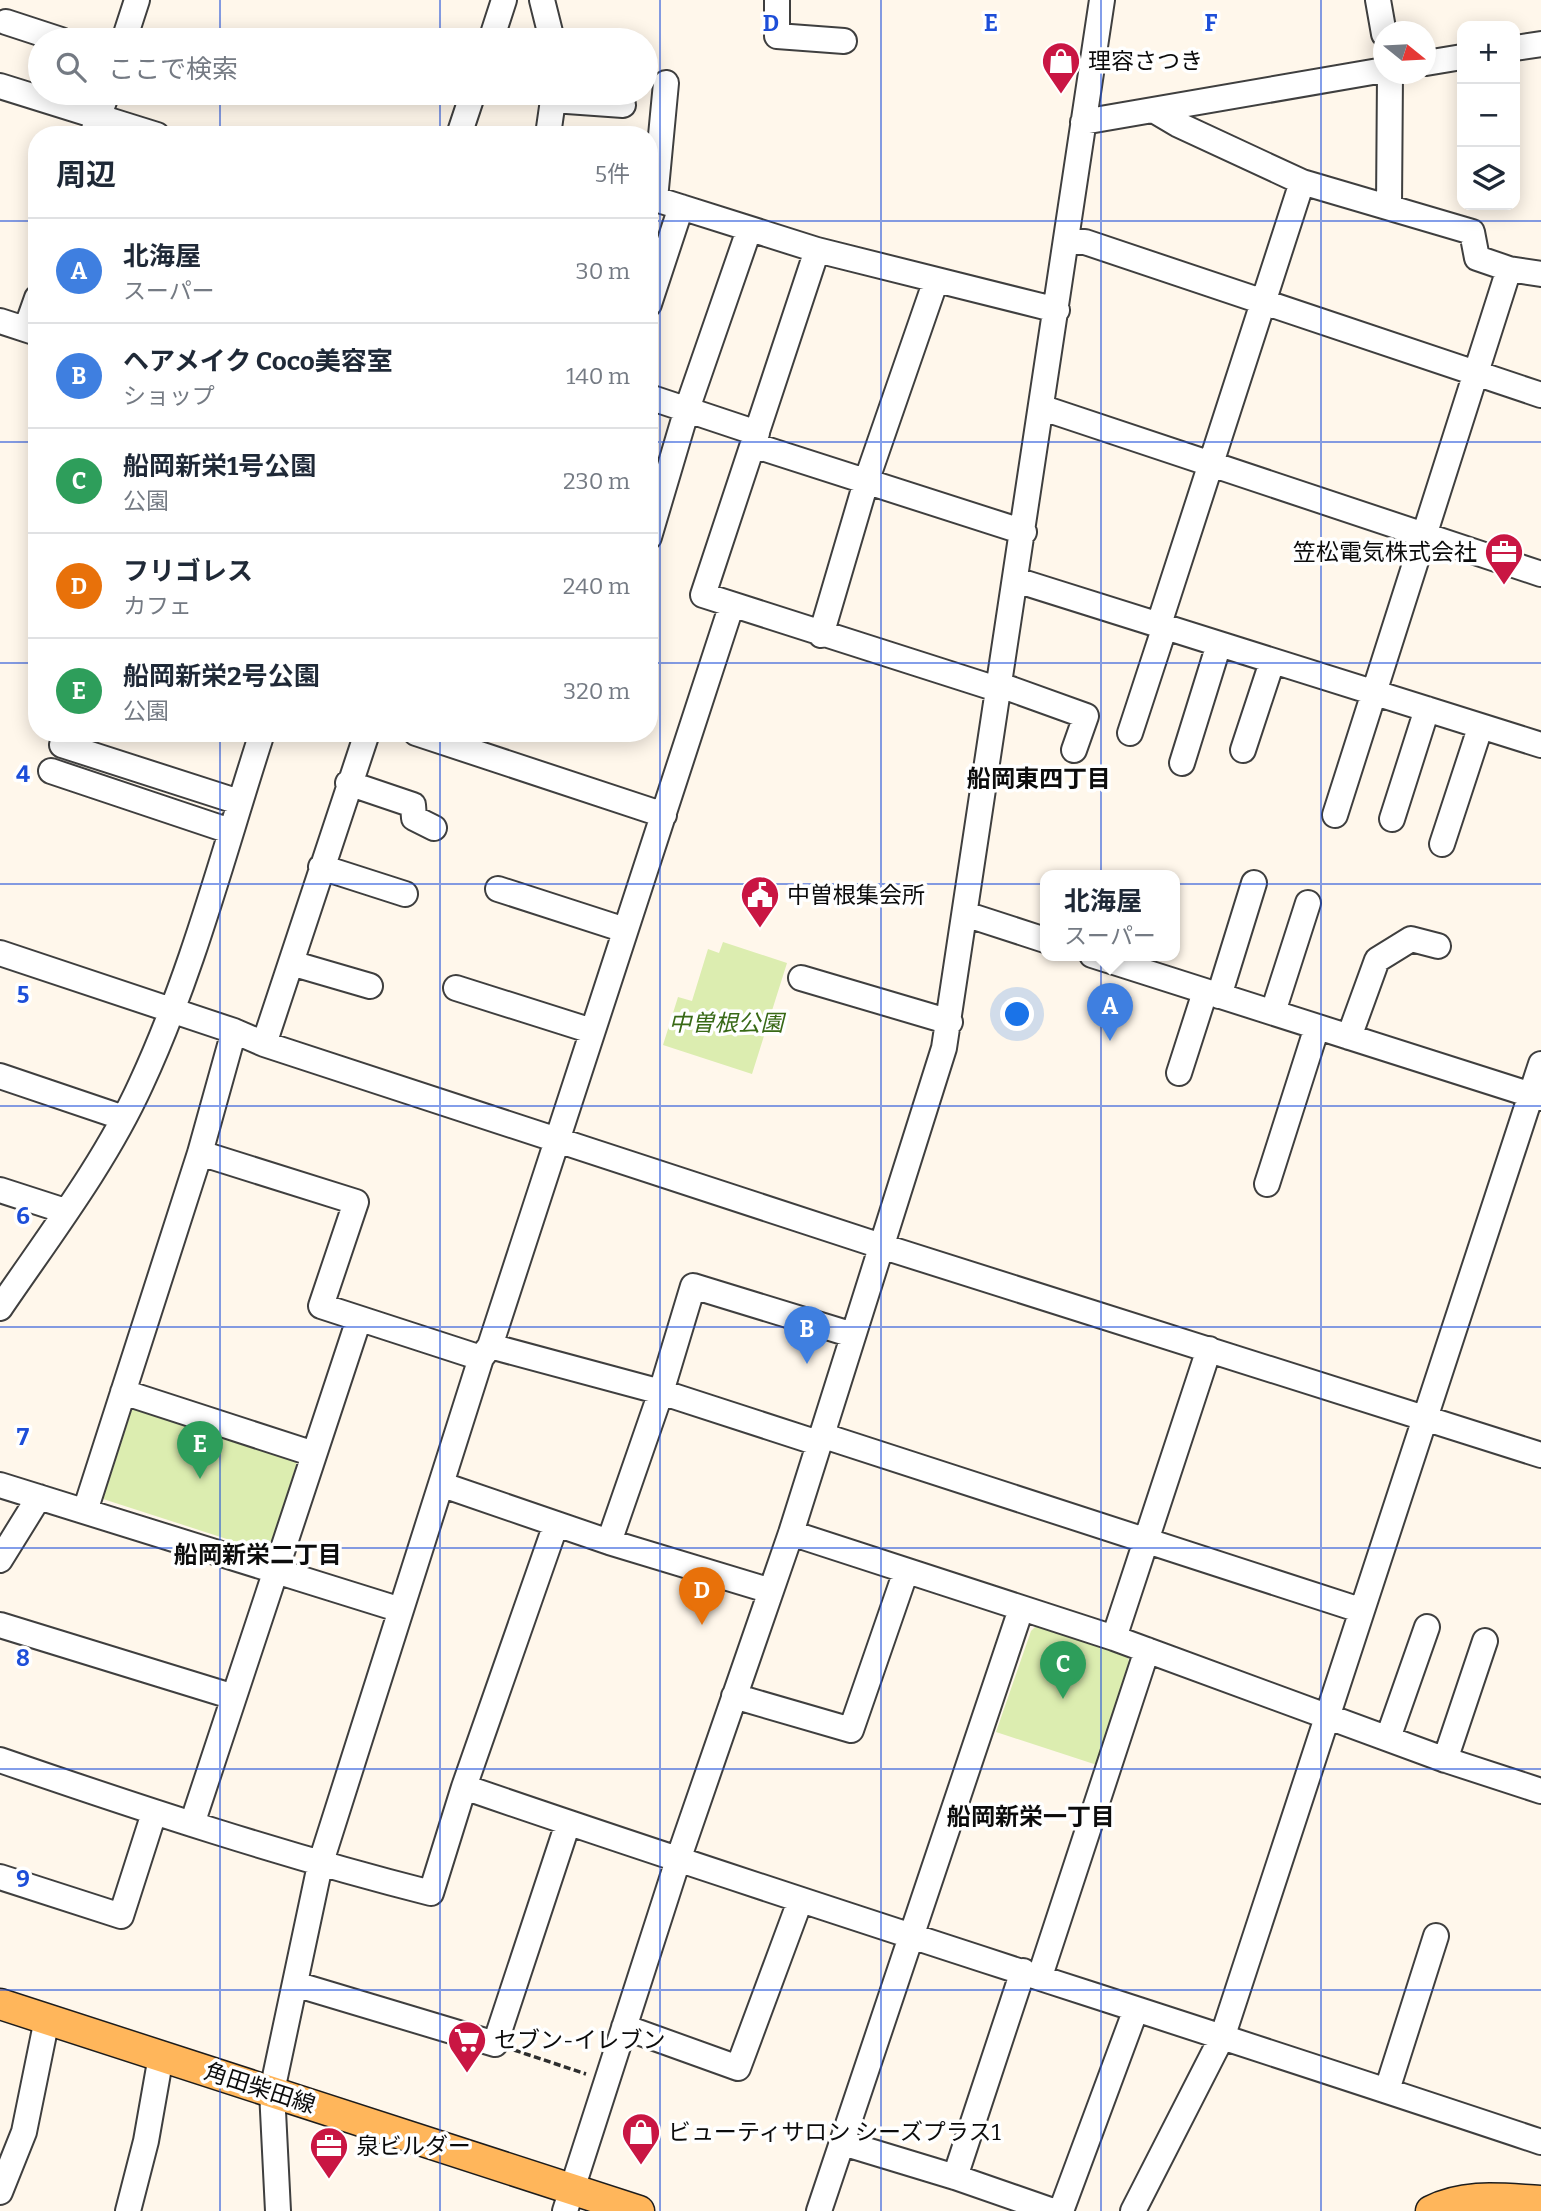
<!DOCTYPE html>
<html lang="ja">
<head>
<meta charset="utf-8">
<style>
	body { margin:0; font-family:Bitter,"Noto Sans JP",serif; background:#f6f6f7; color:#1f2937 }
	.controls { position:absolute; right:21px; top:21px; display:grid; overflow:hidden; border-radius:14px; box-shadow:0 4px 18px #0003 }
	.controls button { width:63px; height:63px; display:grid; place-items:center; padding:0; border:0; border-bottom:2px solid #e0e1e3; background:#fff; color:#1f2937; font:35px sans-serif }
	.compass { position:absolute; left:1373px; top:21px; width:63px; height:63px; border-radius:50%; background:#fff; box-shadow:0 4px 18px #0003; rotate:108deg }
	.you { position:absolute; left:1018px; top:1015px; width:24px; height:24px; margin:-18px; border:5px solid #fff; border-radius:50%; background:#1a73e8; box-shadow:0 0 0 10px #1a73e833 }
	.badge { display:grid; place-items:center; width:46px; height:46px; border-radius:50%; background:#b45309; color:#fff; font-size:23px; font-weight:700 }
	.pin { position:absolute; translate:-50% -58px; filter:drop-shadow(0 2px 4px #0008) }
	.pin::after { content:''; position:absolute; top:37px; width:24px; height:21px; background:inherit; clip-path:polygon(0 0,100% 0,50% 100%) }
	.popup { position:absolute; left:1040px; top:870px; width:140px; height:91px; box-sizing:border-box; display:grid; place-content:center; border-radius:14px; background:#fff; filter:drop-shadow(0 2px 5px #0005); font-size:23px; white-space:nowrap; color:#747a83 }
	.popup b { font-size:26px; color:#1f2937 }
	.popup::after { content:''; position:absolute; left:50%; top:100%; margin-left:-14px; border:14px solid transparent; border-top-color:#fff }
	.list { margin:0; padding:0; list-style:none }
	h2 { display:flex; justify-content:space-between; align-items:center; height:91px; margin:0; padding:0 28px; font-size:30px }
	h2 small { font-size:23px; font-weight:400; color:#747a83 }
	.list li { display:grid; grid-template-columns:46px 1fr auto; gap:21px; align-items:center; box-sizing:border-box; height:105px; padding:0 28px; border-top:2px solid #e0e1e3 }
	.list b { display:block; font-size:26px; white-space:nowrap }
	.list p { margin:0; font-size:23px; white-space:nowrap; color:#747a83 }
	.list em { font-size:23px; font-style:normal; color:#747a83 }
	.icon { flex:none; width:38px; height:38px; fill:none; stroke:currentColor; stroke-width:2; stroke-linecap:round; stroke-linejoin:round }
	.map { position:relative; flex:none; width:1541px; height:2211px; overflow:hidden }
	.search { position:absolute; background:#fff; box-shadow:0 4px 18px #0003; left:28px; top:28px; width:630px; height:77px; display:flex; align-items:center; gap:18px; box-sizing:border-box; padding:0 24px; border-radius:38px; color:#747a83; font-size:26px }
	.panel { position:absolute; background:#fff; box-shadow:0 4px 18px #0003; left:28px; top:126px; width:630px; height:616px; border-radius:28px }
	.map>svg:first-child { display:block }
</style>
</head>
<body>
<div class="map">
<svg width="1541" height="2211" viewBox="0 0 1541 2211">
	<rect width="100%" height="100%" fill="#fff7eb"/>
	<path fill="#dcedb0" d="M723 942 787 963 752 1074 663 1045 678 997 692 1001 708 949 719 953Z
		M134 1403 298 1459 271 1545 261 1550 103 1499Z
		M1039 1623 1127 1653 1130 1667 1097 1765 996 1732 1031 1631Z"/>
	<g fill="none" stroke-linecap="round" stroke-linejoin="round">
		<g stroke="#3f3f3f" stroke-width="28">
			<path id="minor" d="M542 0 552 40
				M777 0V36L844 41
				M1378 0 1384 34
				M6 22 61 40
				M124 40 137 0
				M491 40 504 0
				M1515 48 1541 44
				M1426 63 1462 57
				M0 86 157 135
				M553 100 623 105
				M1155 111 1177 124 1302 182 1472 232 1477 258 1509 269 1541 274
				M1083 122 1384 70
				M92 135 107 93
				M459 135 473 93
				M548 135 554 93
				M649 197 817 250 1057 310
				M655 199 666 83
				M1389 206 1390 74
				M1067 242H1085L1541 395
				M817 250 703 595 1000 690
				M649 304 681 207
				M0 321 37 333
				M26 329 37 298
				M649 397 757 433
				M1043 408 1541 574
				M753 445 1024 532
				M649 537 687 409 749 230
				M1016 580 1541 745
				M1159 624 1302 182
				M821 635 866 482 936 280
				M1000 685 1086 716 1074 750
				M66 733 62 745 239 802
				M416 733 664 815
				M1130 733 1165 626
				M1243 750 1272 662
				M1182 763 1219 644
				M51 771 230 831
				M348 783 413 805 414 818 434 828
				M1335 815 1509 269
				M1392 819 1427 709
				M1442 844 1480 728
				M321 867 405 894
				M498 889 625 930
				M965 914 1045 940
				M0 953 234 1031 264 1044 881 1246 1541 1455
				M1092 955 1541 1098
				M291 963 370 986
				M801 978 950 1022
				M456 988 592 1031
				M1219 996 1254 883
				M1273 1012 1308 903
				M1349 1037 1377 960 1411 939 1438 946
				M264 1044 367 733
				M1179 1073 1205 992
				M0 1076 124 1118
				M200 1153 356 1202 321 1306 481 1358
				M1267 1184 1317 1027
				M0 1190 65 1211
				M0 1308C49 1236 105 1163 141 1084 193 972 224 850 262 733
				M490 1346 661 1392 818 1443
				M123 1392 314 1454
				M821 1435 1360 1610
				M0 1485 401 1610
				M443 1485 609 1542 771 1591
				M85 1511 200 1153 234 1031
				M791 1533 1114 1638 1443 1759 1541 1791
				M609 1542 661 1392 693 1286 853 1335
				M0 1560 39 1497
				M0 1625 234 1697
				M1114 1638 1209 1349
				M734 1696 851 1730 906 1571
				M1388 1738 1427 1627
				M0 1760C142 1809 285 1856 431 1893L464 1787 556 1524
				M1445 1760 1485 1641
				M464 1787C821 1910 1183 2022 1541 2142
				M192 1824 359 1319
				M0 1877 121 1916 154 1813
				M1040 1976 1147 1650
				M295 1984 495 2044 568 1823
				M624 2027 738 2068 800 1901
				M1387 2090 1436 1936
				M843 2143 955 2177 1053 2211
				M955 2177 1023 1971
				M0 2192 24 2132 47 2019
				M128 2211 146 2141 161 2056
				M278 2211 272 2091 320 1865 481 1358 490 1346 731 607
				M565 2211 679 1857 791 1533 944 1048 1102 0
				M819 2211 1021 1609
				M1061 2211 1136 2009
				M1133 2211 1223 2035 1541 1064"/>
		</g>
		<g stroke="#1d1d1d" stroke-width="33">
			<path id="major" d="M0 2004 639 2211
				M1431 2211C1466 2193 1503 2199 1541 2201"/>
		</g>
		<path stroke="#2e2e2e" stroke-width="3.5" stroke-dasharray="7 3.5" stroke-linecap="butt" d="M514 2050 586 2074"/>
		<use href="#minor" stroke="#fff" stroke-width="24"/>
		<use href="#major" stroke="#ffb65b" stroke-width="30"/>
	</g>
	<path fill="none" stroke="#1d4ed8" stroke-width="2" stroke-opacity="0.55" d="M220 0V40M440 0V40M660 0V2211M881 0V2211M1101 0V2211M1321 0V2211M220 93V135M440 93V135M0 221H37M649 221H1541M0 442H37M649 442H1541M0 663H37M649 663H1541M220 733V2211M440 733V2211M0 884H1541M0 1106H1541M0 1327H1541M0 1548H1541M0 1769H1541M0 1990H1541"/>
	<defs>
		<g id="shop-pin" transform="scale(2.0125)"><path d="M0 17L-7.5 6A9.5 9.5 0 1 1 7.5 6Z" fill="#c91643" stroke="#fff"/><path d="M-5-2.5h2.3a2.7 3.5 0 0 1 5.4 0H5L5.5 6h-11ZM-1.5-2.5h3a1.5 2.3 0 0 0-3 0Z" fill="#fff"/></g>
		<g id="office-pin" transform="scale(2.0125)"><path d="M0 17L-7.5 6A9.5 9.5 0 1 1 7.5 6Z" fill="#c91643" stroke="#fff"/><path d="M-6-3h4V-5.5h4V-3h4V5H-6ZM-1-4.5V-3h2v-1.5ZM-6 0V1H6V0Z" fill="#fff"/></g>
		<g id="civic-pin" transform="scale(2.0125)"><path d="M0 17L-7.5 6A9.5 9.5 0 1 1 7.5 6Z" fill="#c91643" stroke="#fff"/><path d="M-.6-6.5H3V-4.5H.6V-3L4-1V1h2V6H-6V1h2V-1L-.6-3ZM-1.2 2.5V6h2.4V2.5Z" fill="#fff"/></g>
		<g id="supermarket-pin" transform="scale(2.0125)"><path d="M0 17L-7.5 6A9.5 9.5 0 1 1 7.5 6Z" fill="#c91643" stroke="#fff"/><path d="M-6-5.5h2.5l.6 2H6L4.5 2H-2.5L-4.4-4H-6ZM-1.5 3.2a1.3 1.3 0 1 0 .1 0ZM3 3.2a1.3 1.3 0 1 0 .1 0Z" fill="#fff"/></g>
	</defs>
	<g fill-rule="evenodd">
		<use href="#shop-pin" x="1061" y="61"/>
		<use href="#office-pin" x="1504" y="552"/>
		<use href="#civic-pin" x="760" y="895"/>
		<use href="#supermarket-pin" x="467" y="2040"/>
		<use href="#shop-pin" x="641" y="2132"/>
		<use href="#office-pin" x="329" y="2146"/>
	</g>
	<g text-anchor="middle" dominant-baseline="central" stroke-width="7" stroke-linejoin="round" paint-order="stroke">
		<g font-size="23" fill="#0c0c0c" stroke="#fff" text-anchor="start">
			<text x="1088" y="61">理容さつき</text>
			<text x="1477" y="552" text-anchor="end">笠松電気株式会社</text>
			<text x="787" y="895">中曽根集会所</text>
			<text x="494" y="2040">セブン-イレブン</text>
			<text x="668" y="2132">ビューティサロン シーズプラス1</text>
			<text x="356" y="2146">泉ビルダー</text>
		</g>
		<g font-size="23" font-style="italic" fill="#386916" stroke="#fff">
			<text x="726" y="1023">中曽根公園</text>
		</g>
		<g font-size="23" fill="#0c0c0c" stroke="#fff">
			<text transform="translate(260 2088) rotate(18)">角田柴田線</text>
		</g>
		<g font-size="24" font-weight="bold" fill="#0c0c0c" stroke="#fff">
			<text x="1039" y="779">船岡東四丁目</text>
			<text x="258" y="1555">船岡新栄二丁目</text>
			<text x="1031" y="1817">船岡新栄一丁目</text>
		</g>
	</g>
	<g font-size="23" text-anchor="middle" font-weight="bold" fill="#1d4ed8" stroke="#fff" stroke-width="7" stroke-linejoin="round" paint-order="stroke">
		<text x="771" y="31">D</text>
		<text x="991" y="31">E</text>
		<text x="1211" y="31">F</text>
		<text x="23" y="782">4</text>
		<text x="23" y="1003">5</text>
		<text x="23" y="1224">6</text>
		<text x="23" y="1445">7</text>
		<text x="23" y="1666">8</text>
		<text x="23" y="1887">9</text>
	</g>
</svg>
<div class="controls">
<button>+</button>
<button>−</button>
<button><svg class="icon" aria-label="layers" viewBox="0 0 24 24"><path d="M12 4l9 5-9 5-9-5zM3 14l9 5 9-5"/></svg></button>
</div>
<svg class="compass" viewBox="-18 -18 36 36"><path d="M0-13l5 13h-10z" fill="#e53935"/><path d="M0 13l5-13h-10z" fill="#747a83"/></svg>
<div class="you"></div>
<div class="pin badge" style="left:1110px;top:1041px;background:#3f7fe0">A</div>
<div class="popup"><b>北海屋</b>スーパー</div>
<div class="pin badge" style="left:807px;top:1364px;background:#3f7fe0">B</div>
<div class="pin badge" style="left:1063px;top:1699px;background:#2e9e5b">C</div>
<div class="pin badge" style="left:702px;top:1625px;background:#e8710a">D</div>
<div class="pin badge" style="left:200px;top:1479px;background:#2e9e5b">E</div>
<div class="search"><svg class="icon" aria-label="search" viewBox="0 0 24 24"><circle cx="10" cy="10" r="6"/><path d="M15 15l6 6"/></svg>ここで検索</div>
<section class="panel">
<h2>周辺<small>5件</small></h2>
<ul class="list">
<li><span class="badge" style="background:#3f7fe0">A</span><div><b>北海屋</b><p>スーパー</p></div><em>30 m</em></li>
<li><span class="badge" style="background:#3f7fe0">B</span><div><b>ヘアメイク Coco美容室</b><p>ショップ</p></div><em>140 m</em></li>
<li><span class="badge" style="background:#2e9e5b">C</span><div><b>船岡新栄1号公園</b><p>公園</p></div><em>230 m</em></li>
<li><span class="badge" style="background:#e8710a">D</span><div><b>フリゴレス</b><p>カフェ</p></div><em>240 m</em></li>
<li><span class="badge" style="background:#2e9e5b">E</span><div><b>船岡新栄2号公園</b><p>公園</p></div><em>320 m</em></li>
</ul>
</section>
</div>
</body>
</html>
